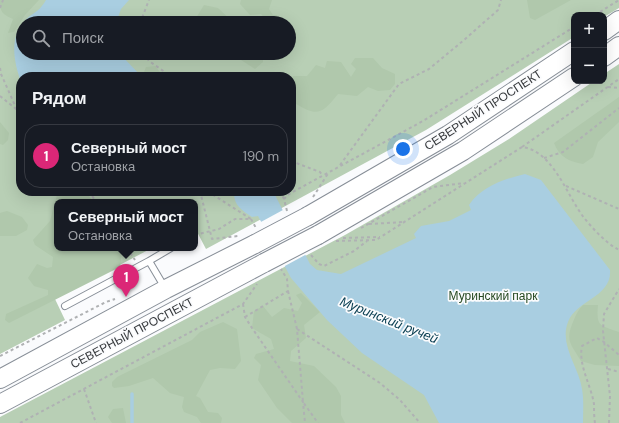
<!DOCTYPE html>
<html lang="ru">
<head>
<meta charset="utf-8">
<style>
	body { margin:0; font-family:"DM Sans",sans-serif; background:#20242c; color:#f1f3f6 }
	.controls { position:absolute; right:12px; top:12px; display:grid; overflow:hidden; border-radius:8px; box-shadow:0 4px 16px #0002 }
	.controls button { width:36px; height:36px; display:grid; place-items:center; padding:0; border:0; border-bottom:1px solid #363941; background:#171b24; color:#f1f3f6; font:20px sans-serif }
	.you { position:absolute; left:403px; top:149px; width:14px; height:14px; margin:-10px; border:3px solid #fff; border-radius:50%; background:#1a73e8; box-shadow:0 0 0 6px #1a73e833 }
	.badge { display:grid; place-items:center; width:26px; height:26px; border-radius:50%; background:#db2777; color:#fff; font-size:13px; font-weight:700 }
	.pin { position:absolute; translate:-50% -33px; filter:drop-shadow(0 1px 2px #0008) }
	.pin::after { content:''; position:absolute; top:21px; width:14px; height:12px; background:inherit; clip-path:polygon(0 0,100% 0,50% 100%) }
	.popup { position:absolute; left:54px; top:199px; width:144px; height:52px; box-sizing:border-box; display:grid; place-content:center; border-radius:8px; background:#171b24; filter:drop-shadow(0 1px 3px #0005); font-size:13px; white-space:nowrap; color:#9ea1a6 }
	.popup b { font-size:15px; color:#f1f3f6 }
	.popup::after { content:''; position:absolute; left:50%; top:100%; margin-left:-8px; border:8px solid transparent; border-top-color:#171b24 }
	.list { margin:0; padding:0; list-style:none }
	h2 { display:flex; justify-content:space-between; align-items:center; height:52px; margin:0; padding:0 16px; font-size:17px }
	h2 small { font-size:13px; font-weight:400; color:#9ea1a6 }
	.list li { display:grid; grid-template-columns:26px 1fr auto; gap:12px; align-items:center; box-sizing:border-box; height:64px; margin:0 8px 8px; padding:0 8px; border:1px solid #363941; border-radius:16px }
	.list b { display:block; font-size:15px; white-space:nowrap }
	.list p { margin:0; font-size:13px; white-space:nowrap; color:#9ea1a6 }
	.list em { font-size:13px; font-style:normal; color:#9ea1a6 }
	.icon { flex:none; width:22px; height:22px; fill:none; stroke:currentColor; stroke-width:2; stroke-linecap:round; stroke-linejoin:round }
	.map { position:relative; flex:none; width:619px; height:423px; overflow:hidden }
	.search { position:absolute; background:#171b24; box-shadow:0 4px 16px #0002; left:16px; top:16px; width:280px; height:44px; display:flex; align-items:center; gap:10px; box-sizing:border-box; padding:0 14px; border-radius:22px; color:#9ea1a6; font-size:15px }
	.panel { position:absolute; background:#171b24; box-shadow:0 4px 16px #0002; left:16px; top:72px; width:280px; height:124px; border-radius:16px }
	.map>svg:first-child { display:block }
</style>
</head>
<body>
<div class="map">
<svg width="619" height="423" viewBox="0 0 619 423">
	<rect width="100%" height="100%" fill="#fafbfd"/>
	<path fill="#b8cfb5" fill-rule="evenodd" d="M0 0H619V8L604 17V15H574V37L426 130 206 249 195 228V202H57V248H152L55 299 65 320 0 354ZM23 23H289V53H23ZM21 77H291V191H21Z
		M619 64V423H0V417L345 235 450 175 509 139 594 81H604V74Z"/>
	<path fill="#b0c8ac" d="M0 0H39L25 15 14 32 8 33 13 19C2 14 0 12 0 0Z
		M241 0H272L269 9 273 15H277L278 22 269 23 261 14 250 15 240 4Z
		M527 0H571L535 20 530 18Z
		M204 5 218 8 234 23H193Z
		M221 53H263V62L255 69 241 60Z
		M355 58H373L382 68 395 74V84L390 90 378 91 368 87 357 96 338 94C320 117 316 116 291 101V81L293 76H307L316 65 325 68 327 61 341 62 351 77 356 69 351 64Z
		M155 66 160 72 154 77H147L144 72 146 67Z
		M619 97V122L598 142 593 157 583 164C570 162 559 157 554 143Z
		M0 122 9 133 8 140 3 145 0 144Z
		M58 191H86L93 202H57V248H120L122 251 120 267 9 323 5 320 6 314 48 295V290L34 286 28 278 37 264 47 268 52 267 53 257 35 245 33 240 50 221Z
		M7 211 22 217 28 225 27 230 16 236H0V213Z
		M301 293 320 312 304 325 306 338 291 351 290 361 314 366 336 387 341 396V415L345 423H292L277 408 258 380 261 365 254 358 256 354 274 349 271 339 252 328 254 311 263 306 272 317 284 308 298 311 302 303 296 295Z
		M583 305H598C596 327 600 325 619 332V366L595 365 581 361C571 344 565 341 573 322 576 315 578 310 583 305Z
		M223 322 237 329 241 361 235 369 220 368 210 370 196 396 200 398 208 412 218 413 222 418 221 423H201L197 417 184 412 182 407 184 397 170 393 153 378 129 386 114 388 112 386V382L117 377 192 340 200 332Z
		M123 408 126 423H112L108 417 113 409Z"/>
	<path fill="#a9cee1" d="M46 0H129L121 9 116 23H23V53H119L142 77H21V82C14 62 9 39 24 22 32 12 38 14 46 0Z
		M525 174 541 180 610 270C612 297 576 300 568 322 559 345 579 367 582 389 584 400 583 412 583 423H439L424 395 362 353 327 320 291 278 258 216 252 217C242 210 234 206 234 193L233 191H273L310 264 317 270 341 274 416 238 414 234 421 226 449 221 471 210 469 205C482 186 504 179 525 174Z"/>
	<path fill="#fafbfd" d="M283 210 307 254 283 267 259 223Z"/>
	<g fill="none" stroke-linecap="round" stroke-linejoin="round">
		<path stroke="#a9cee1" stroke-width="3.5" d="M132 394V423"/>
		<g stroke="#878e97" stroke-width="8">
			<path id="lane" d="M149 261 171 248
				M65 306 149 261 165 288"/>
		</g>
		<g stroke="#878e97" stroke-width="20">
			<path id="secondary" d="M604 31 619 20
				M604 57 619 46
				M308 216 448 135 574 51
				M318 235 463 151 574 77
				M0 379 166 289 255 244
				M0 404 264 263"/>
		</g>
		<path stroke="#afb1b3" stroke-width="2" stroke-dasharray="3 3" stroke-linecap="butt" d="M0 8 3 0
			M595 15 619 0
			M140 23 149 0
			M144 53 149 61 172 77
			M0 68 1 74 17 110
			M608 87 619 88
			M0 96 21 113
			M522 147 619 79
			M544 158 563 152 619 108
			M291 161 320 172 322 175
			M340 165 399 84 429 69 464 40 498 10 501 0
			M566 186 619 209
			M89 191 96 202
			M200 191 212 239 238 236
			M280 191 284 199
			M313 197 329 172
			M287 211 284 199 289 194 423 121 574 27
			M251 219 256 228
			M369 224 404 222
			M361 228 433 187 464 183
			M195 235 219 229 235 219H251L207 191
			M343 238 380 237
			M336 241 376 240 522 147C554 151 567 197 585 219 595 231 606 243 619 250
			M127 248 135 260
			M311 255 319 264 324 266 354 251 367 241
			M288 291 297 329 303 402 318 423
			M243 304 245 317 252 328 303 402 305 423
			M245 317 288 291 287 279 281 269
			M297 329 380 383 400 400 420 423
			M0 356 106 302 115 299
			M608 369 619 372
			M84 389 96 423
			M20 423 243 304 257 284
			M595 423C594 417 594 410 594 404 591 385 578 365 582 346L597 338 604 342 619 355
			M609 423 610 396 603 331 604 314 619 289"/>
		<use href="#lane" stroke="#fff" stroke-width="6"/>
		<use href="#secondary" stroke="#fff" stroke-width="18"/>
		<g stroke="#878e97" stroke-width="20" stroke-linecap="butt">
			<path id="secondary-bridge" d="M255 244 308 216
				M264 263 318 235"/>
		</g>
		<use href="#secondary-bridge" stroke="#fff" stroke-width="18"/>
	</g>
	<g text-anchor="middle" dominant-baseline="central" stroke-width="3.5" stroke-linejoin="round" paint-order="stroke">
		<g font-size="12" fill="#373a3d" stroke="#fafbfd">
			<text transform="translate(483 110) rotate(-33)">СЕВЕРНЫЙ ПРОСПЕКТ</text>
			<text transform="translate(132 333) rotate(-28)">СЕВЕРНЫЙ ПРОСПЕКТ</text>
		</g>
		<g font-size="12" fill="#264921" stroke="#fafbfd">
			<text x="493" y="296">Муринский парк</text>
		</g>
		<g font-size="13" font-style="italic" fill="#093e51" stroke="#fafbfd">
			<text transform="translate(389 320) rotate(22)">Муринский ручей</text>
		</g>
	</g>
</svg>
<div class="controls">
<button>+</button>
<button>−</button>
</div>
<div class="you"></div>
<div class="pin badge" style="left:126px;top:297px">1</div>
<div class="popup"><b>Северный мост</b>Остановка</div>
<div class="search"><svg class="icon" aria-label="search" viewBox="0 0 24 24"><circle cx="10" cy="10" r="6"/><path d="M15 15l6 6"/></svg>Поиск</div>
<section class="panel">
<h2>Рядом<small></small></h2>
<ul class="list">
<li><span class="badge">1</span><div><b>Северный мост</b><p>Остановка</p></div><em>190 m</em></li>
</ul>
</section>
</div>
</body>
</html>
